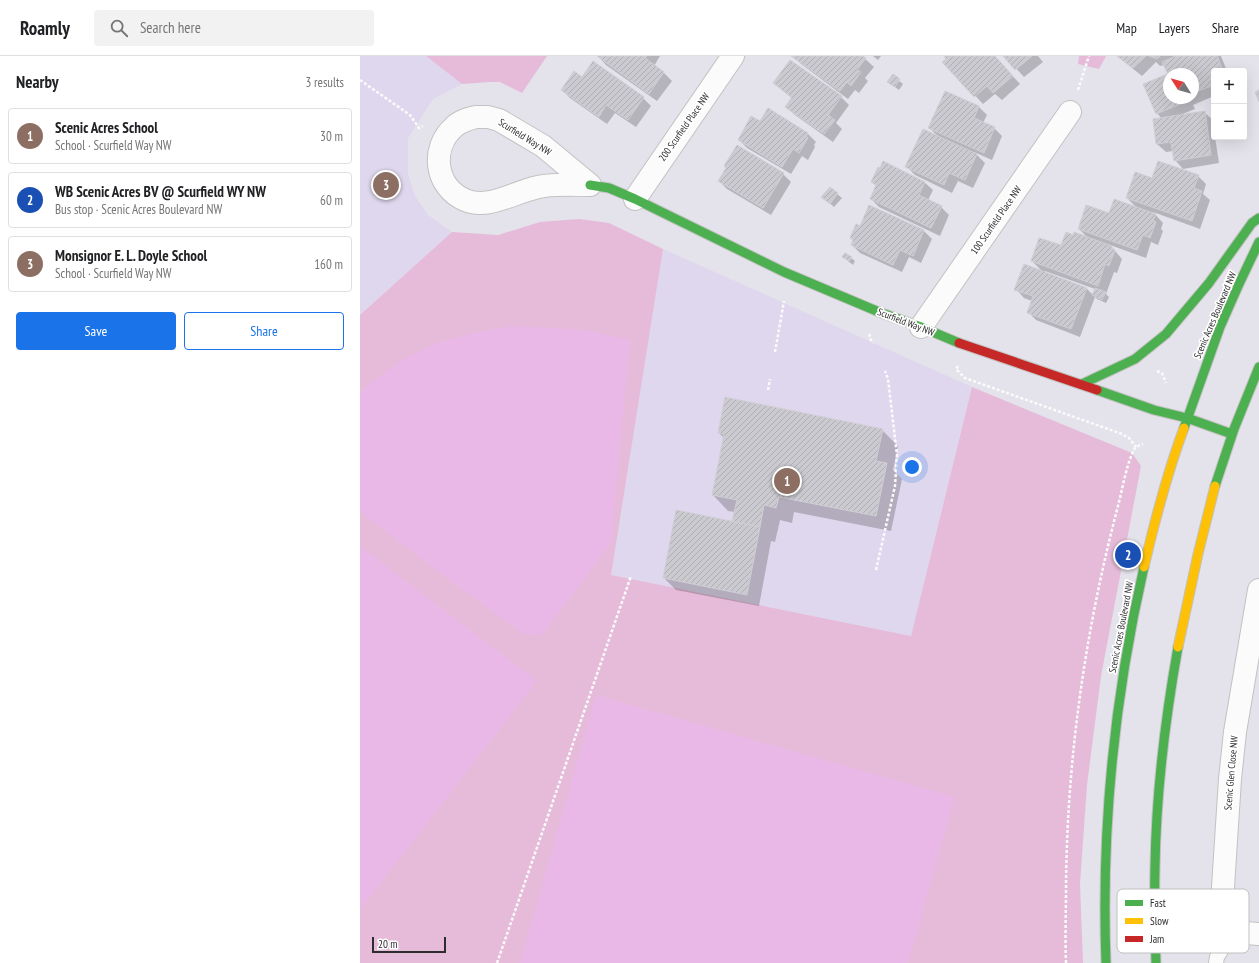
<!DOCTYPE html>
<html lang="en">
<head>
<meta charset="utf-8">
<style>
	body { margin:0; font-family:"PT Sans Narrow",sans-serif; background:#f2f2f2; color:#202124 }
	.controls { position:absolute; right:12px; top:12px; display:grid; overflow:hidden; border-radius:4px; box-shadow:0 4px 16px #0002 }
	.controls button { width:36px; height:36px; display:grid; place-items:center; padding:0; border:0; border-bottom:1px solid #e0e0e0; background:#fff; color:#202124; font:20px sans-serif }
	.compass { position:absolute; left:803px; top:12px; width:36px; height:36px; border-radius:50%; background:#fff; box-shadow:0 4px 16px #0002; rotate:307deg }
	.scale { position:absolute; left:12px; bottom:10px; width:74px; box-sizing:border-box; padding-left:4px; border:2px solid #2d2d2d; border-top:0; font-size:11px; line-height:14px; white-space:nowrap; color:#2d2d2d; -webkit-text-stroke:3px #fff; paint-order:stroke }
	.you { position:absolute; left:552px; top:411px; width:14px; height:14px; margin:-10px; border:3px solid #fff; border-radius:50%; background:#1a73e8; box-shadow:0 0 0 6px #1a73e833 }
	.badge { display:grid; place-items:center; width:26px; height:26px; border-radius:50%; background:#1a73e8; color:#fff; font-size:13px; font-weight:700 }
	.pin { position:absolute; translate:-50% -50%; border:2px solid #fff; box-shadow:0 1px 4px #0006 }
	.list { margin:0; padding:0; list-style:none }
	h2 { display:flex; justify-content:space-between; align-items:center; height:52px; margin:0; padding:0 16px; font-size:17px }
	h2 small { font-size:13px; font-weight:400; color:#757577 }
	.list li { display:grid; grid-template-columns:26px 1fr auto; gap:12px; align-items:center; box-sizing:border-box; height:56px; margin:0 8px 8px; padding:0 8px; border:1px solid #e0e0e0; border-radius:4px }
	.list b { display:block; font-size:15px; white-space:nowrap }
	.list p { margin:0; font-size:13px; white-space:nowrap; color:#757577 }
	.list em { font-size:13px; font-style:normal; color:#757577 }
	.actions { display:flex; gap:8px; padding:12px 16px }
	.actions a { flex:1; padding:9px 0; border:1px solid #1a73e8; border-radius:4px; text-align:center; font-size:14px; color:#1a73e8 }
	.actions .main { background:#1a73e8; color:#fff }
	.icon { flex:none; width:22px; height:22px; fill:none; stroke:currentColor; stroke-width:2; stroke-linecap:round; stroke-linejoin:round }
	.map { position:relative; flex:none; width:899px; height:907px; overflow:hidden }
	header { display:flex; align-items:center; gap:24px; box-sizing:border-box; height:56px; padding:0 20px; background:#fff; border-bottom:1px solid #e0e0e0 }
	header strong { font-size:19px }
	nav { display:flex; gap:22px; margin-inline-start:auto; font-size:14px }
	.search { width:280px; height:36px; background:#f2f2f2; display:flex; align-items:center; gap:10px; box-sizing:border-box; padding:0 14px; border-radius:4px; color:#757577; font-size:15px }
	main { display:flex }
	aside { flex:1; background:#fff }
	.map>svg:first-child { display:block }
</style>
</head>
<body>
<header>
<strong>Roamly</strong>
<div class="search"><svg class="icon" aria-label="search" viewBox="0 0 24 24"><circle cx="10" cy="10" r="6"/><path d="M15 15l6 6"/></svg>Search here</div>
<nav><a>Map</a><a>Layers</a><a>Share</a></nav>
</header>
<main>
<aside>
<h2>Nearby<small>3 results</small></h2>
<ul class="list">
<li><span class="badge" style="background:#8d6e63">1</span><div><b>Scenic Acres School</b><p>School · Scurfield Way NW</p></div><em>30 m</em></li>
<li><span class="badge" style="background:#1a4fb4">2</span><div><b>WB Scenic Acres BV @ Scurfield WY NW</b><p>Bus stop · Scenic Acres Boulevard NW</p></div><em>60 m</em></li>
<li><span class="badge" style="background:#8d6e63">3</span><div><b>Monsignor E. L. Doyle School</b><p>School · Scurfield Way NW</p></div><em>160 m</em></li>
</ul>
<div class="actions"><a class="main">Save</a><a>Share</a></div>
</aside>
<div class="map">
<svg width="899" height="907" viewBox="0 0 899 907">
	<defs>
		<pattern id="building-hatch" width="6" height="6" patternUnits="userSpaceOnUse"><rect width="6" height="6" fill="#cbcad0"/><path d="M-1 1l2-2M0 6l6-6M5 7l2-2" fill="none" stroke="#afaeb3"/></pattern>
	</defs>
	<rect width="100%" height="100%" fill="#e4e2ea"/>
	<path fill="#dfd7ed" d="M0 0H66L102 28 73 43 48 82V118L55 140 68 159 92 176 0 259Z
		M303 193 612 331 551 580 250 519Z"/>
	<path fill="#e5bbd9" d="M66 0H187L162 37 140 26H129L102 28Z
		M719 0H746L739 13 718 8Z
		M219 163 249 167 303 193 251 519 551 580 612 331 772 397 781 410 741 620 727 729 720 828 723 907H0V259L92 176 138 179 180 166Z"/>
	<path fill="#e9b8e6" d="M153 270 226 274 270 284 251 487 182 579 164 578 73 512 0 455V336L10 327 46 302 79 286 118 276Z
		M0 490 177 625 0 854Z
		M236 639 595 741 548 907H160Z"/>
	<path fill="#0003" fill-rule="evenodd" d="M238 0H300L294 10 304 17 312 25 297 45 246 9Z
		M433 0H502L514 11 505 22 508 25 499 37 495 34 488 43 441 8Z
		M513 0H521L518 4Z
		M586 0H634L660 28 642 44 635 38 623 48 584 6 588 3Z
		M645 0H678L683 6 664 21Z
		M757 0H814L812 3 819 0H861L867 15H854V40L833 49 835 53 820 59 844 56 853 64 854 81H855L859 107 823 113 815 104 813 95 806 96 797 88 794 64 802 63 797 57 809 18 806 11 804 9 800 10 796 6 782 20ZM809 18H833V42H809Z
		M533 20 543 28 539 34 528 26Z
		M222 22 283 42 291 50 276 71 255 57 247 68 210 42 202 34Z
		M415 27 481 41 489 49 476 67 482 73 473 86 435 59 426 51 432 42 423 35Z
		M585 36 619 51 627 59 623 67 634 72 642 80 632 104 614 96 625 107 613 132 598 125 592 137 555 119 547 111 579 81 569 72Z
		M408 53 448 78 456 86 454 89 455 91 448 104 442 100 431 118 387 92 379 84 400 67Z
		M520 113 564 126 573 134 568 144 581 151 589 159 580 180 519 151 511 143 517 131 512 126Z
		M423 118 431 126 411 159 367 133 359 125Z
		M838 120 846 128 843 138 850 144 840 173 793 156 803 167 801 173 803 175 798 189 791 186 786 202 750 189 762 203 757 217 754 216 746 238 749 241 746 247 737 243 735 241 720 281 676 264 668 256 672 245 664 242 656 233 683 216 672 205 702 191 728 182 719 173 750 158 777 152 767 142 792 124ZM685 215 735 233 733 239 727 233 684 217Z
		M470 132 482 142 474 151 462 141Z
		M510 150 564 175 572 183 561 207 549 201 542 216 500 197 492 189Z
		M483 201 491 202 495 205 493 209Z
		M522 374 538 390 533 414 542 423 531 475 434 456 432 467 420 464 415 486 411 485 399 550 316 534 304 522 376 467 374 465 375 456 368 455 353 439 364 382 359 377Z"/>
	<path fill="url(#building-hatch)" stroke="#d0ced5" d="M237 0H287L285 2 304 16 289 38Z
		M431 0H503L506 2 497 14 501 16 491 30 487 26 480 35Z
		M584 0H635L653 20 633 37 627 30 614 41 582 6 586 3Z
		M643 0H672L655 14Z
		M757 0H786L773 12Z
		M789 0H800L797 3Z
		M816 0H857L863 15H854V29L833 37V18H809V42H827L828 45 796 58 783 28 808 18 802 6Z
		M430 4 482 40 468 59 475 64 464 78 425 51 432 41 413 27Z
		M233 5 284 41 268 64 246 49 239 61 201 34 214 15 222 21Z
		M533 18 540 23 535 31 527 26Z
		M899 34V46L895 36Z
		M585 35 619 50 614 62 635 71 624 97 568 72Z
		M408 52 448 77 446 81 448 82 439 97 433 93 422 111 378 84 391 60 400 65Z
		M845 55 851 99 814 105 811 86 796 88 793 63Z
		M563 73 617 98 605 124 589 117 584 129 545 111Z
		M377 89 424 117 403 152 358 125 366 112 364 110Z
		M523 105 565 126 559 139 582 150 571 172 510 143 516 129 511 126 518 111 520 112Z
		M798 105 839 119 834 132 842 135 832 165 766 142 775 116 792 122Z
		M470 131 478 137 470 148 461 141Z
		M754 143 796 158 793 165 796 166 790 182 783 179 777 194 718 173 726 149 749 157Z
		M509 149 564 174 553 200 540 194 533 209 491 189 493 184 490 182 496 168 500 170Z
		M706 176 713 179 714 176 752 190 751 192 755 194 749 210 745 208 738 230 671 205 679 182 701 189Z
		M485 197 492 201 489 205 482 201Z
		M664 208 727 232 711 273 667 257 673 240 654 234Z
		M735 232 746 236 742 244 732 239Z
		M365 341 523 373 516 405 527 407 516 460 419 441 416 452 404 449 400 471 372 465 377 444 352 439 364 378 358 377Z
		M316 454 400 471 387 539 303 522Z"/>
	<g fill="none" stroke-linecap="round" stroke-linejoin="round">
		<g stroke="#c2c2c2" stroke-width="16">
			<path id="lane" d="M856 907 857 901 874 873"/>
		</g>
		<g stroke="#c2c2c2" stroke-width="24">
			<path id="street" d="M116 61H128L139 64 183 90 230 129C215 129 199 128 184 130 158 133 130 155 105 144 75 131 70 92 94 71 100 65 108 63 116 61Z
				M275 143 373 0
				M561 271 710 56
				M899 534 875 676 870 723 863 831 865 862 869 869 874 873 885 877 899 878"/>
		</g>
		<g stroke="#c2c2c2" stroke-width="11">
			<path id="fast" d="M230 129 249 132 275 143 424 216 519 256 561 271 599 287
				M722 328 775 303 806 278 849 227 892 167 899 162
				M737 334 794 354 827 362 872 378
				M824 372 860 271 879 228 899 186
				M855 430 874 373 899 311
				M746 907C741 773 754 642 784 511
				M796 907C795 875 794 844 795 812 796 738 805 664 818 591"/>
		</g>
		<g stroke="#c2c2c2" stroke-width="11">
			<path id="slow" d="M784 511C795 464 807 417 824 372
				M818 591 838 498 855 430"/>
		</g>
		<g stroke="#c2c2c2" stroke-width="11">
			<path id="jam" d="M599 287 737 334"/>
		</g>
		<path stroke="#fbfbfc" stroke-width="2.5" stroke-dasharray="3 2" stroke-linecap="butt" d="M0 24 50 59 59 72 63 70
			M718 34 729 0
			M510 278 509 281 513 287
			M415 296 424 245
			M598 310 596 313 605 322 762 378 769 382 776 391
			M797 315 802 317 806 327
			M408 334 410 323
			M516 514 535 430 537 399 528 323 525 315
			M137 907 271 520
			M706 907C705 882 706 856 706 831 707 703 725 575 758 450 762 435 767 405 775 392 777 390 780 389 783 388"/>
		<use href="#lane" stroke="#fbfbfc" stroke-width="14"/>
		<use href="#street" stroke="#fbfbfc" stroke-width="22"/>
		<use href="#fast" stroke="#4caf50" stroke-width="9"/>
		<use href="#slow" stroke="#ffc107" stroke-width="9"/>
		<use href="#jam" stroke="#c62828" stroke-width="9"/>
	</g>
	<g text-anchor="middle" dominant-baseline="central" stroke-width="3.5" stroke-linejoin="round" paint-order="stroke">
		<g font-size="10" fill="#2d2d2d" stroke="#fff">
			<text transform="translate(324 71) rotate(-55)">200 Scurfield Place NW</text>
			<text transform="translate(165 81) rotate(32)">Scurfield Way NW</text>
			<text transform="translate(636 164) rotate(-55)">100 Scurfield Place NW</text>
			<text transform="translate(855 259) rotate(-67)">Scenic Acres Boulevard NW</text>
			<text transform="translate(546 266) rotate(21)">Scurfield Way NW</text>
			<text transform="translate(761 571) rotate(-79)">Scenic Acres Boulevard NW</text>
			<text transform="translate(871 717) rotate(-85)">Scenic Glen Close NW</text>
		</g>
	</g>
	<rect x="757" y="833" width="132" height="64" rx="6" fill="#fff" stroke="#c0c0c0" stroke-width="1"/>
	<rect x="765" y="844" width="18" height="6" fill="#4caf50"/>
	<rect x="765" y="862" width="18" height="6" fill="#ffc107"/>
	<rect x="765" y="880" width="18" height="6" fill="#c62828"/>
	<g font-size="11" fill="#2d2d2d">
		<text x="790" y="851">Fast</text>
		<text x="790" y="869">Slow</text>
		<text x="790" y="887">Jam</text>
	</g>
</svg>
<div class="controls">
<button>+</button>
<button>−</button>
</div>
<svg class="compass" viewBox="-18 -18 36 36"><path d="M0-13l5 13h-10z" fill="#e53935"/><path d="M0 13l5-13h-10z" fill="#757577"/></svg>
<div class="scale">20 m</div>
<div class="you"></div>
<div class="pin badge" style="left:427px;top:425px;background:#8d6e63">1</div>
<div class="pin badge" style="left:768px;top:499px;background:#1a4fb4">2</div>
<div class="pin badge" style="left:26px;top:129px;background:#8d6e63">3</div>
</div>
</main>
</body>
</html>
